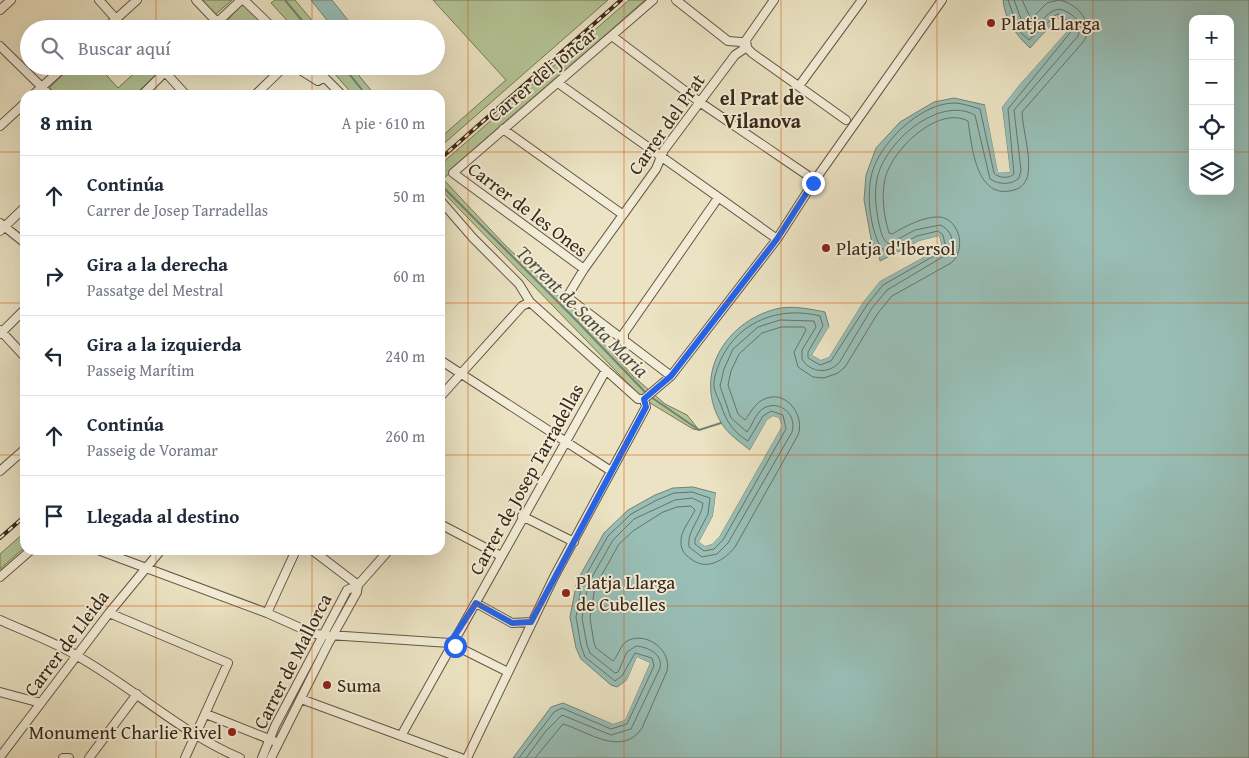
<!DOCTYPE html>
<html lang="es">
<head>
<meta charset="utf-8">
<style>
	body { margin:0; font-family:"Gentium Book Plus",serif; background:#f2f2f3; color:#1f2937 }
	.controls { position:absolute; right:15px; top:15px; display:grid; overflow:hidden; border-radius:10px; box-shadow:0 5px 20px #0002 }
	.controls button { width:45px; height:45px; display:grid; place-items:center; padding:0; border:0; border-bottom:1px solid #e0e1e3; background:#fff; color:#1f2937; font:25px sans-serif }
	.stop { position:absolute; width:15px; height:15px; margin:-11px; border:4px solid #2563eb; border-radius:50%; background:#fff }
	.stop.end { background:#2563eb; border-color:#fff; box-shadow:0 1px 5px #0008 }
	.list { margin:0; padding:0; list-style:none }
	h2 { display:flex; justify-content:space-between; align-items:center; height:65px; margin:0; padding:0 20px; font-size:21px }
	h2 small { font-size:16px; font-weight:400; color:#747a83 }
	.list li { display:grid; grid-template-columns:32px 1fr auto; gap:15px; align-items:center; box-sizing:border-box; height:80px; padding:0 20px; border-top:1px solid #e0e1e3 }
	.list b { display:block; font-size:19px; white-space:nowrap }
	.list p { margin:0; font-size:16px; white-space:nowrap; color:#747a83 }
	.list em { font-size:16px; font-style:normal; color:#747a83 }
	.icon { flex:none; width:28px; height:28px; fill:none; stroke:currentColor; stroke-width:2; stroke-linecap:round; stroke-linejoin:round }
	.map { position:relative; flex:none; width:1249px; height:758px; overflow:hidden }
	.search { position:absolute; background:#fff; box-shadow:0 5px 20px #0002; left:20px; top:20px; width:425px; height:55px; display:flex; align-items:center; gap:12px; box-sizing:border-box; padding:0 18px; border-radius:28px; color:#747a83; font-size:19px }
	.panel { position:absolute; background:#fff; box-shadow:0 5px 20px #0002; left:20px; top:90px; width:425px; height:465px; border-radius:15px }
	.map>svg:first-child { display:block }
</style>
</head>
<body>
<div class="map">
<svg width="1249" height="758" viewBox="0 0 1249 758">
	<rect width="100%" height="100%" fill="#ebe3c3"/>
	<filter id="stains"><feTurbulence type="fractalNoise" baseFrequency=".004" numOctaves="4"/><feColorMatrix values="0 0 0 0 .2 0 0 0 0 .09 0 0 0 0 .02 0 0 0 .5 -.17"/></filter>
	<radialGradient id="worn" r=".72"><stop offset=".6" stop-color="#630" stop-opacity="0"/><stop offset="1" stop-color="#630" stop-opacity=".3"/></radialGradient>
	<path fill="#b4c496" stroke="#777657" d="M199 0H232L216 14H212Z
		M275 0H295L319 29H295L271 3Z
		M433 0H608L440 147V138L506 80Z
		M629 0H645L443 179 504 244 572 309 633 376 665 404 687 415 699 430 693 429 642 398 440 189V165Z
		M241 4H244L270 29 230 28 228 20Z
		M72 66H98L118 88 142 66H156L160 71 135 95H57L49 88Z
		M328 66H351L375 95H353Z
		M25 532V547L0 569V554Z"/>
	<path fill="#98beb6" stroke="#728277" fill-rule="evenodd" d="M311 0H332L351 24 344 29H334Z
		M1003 0H1249V758H513L551 707 563 703 613 724 625 720 650 663 637 657 627 680 617 687 611 685 581 659 576 648 570 617 577 581 604 533 628 510 655 495 673 488 693 487 716 493 713 516 699 542 705 546 712 544 719 537 782 426 779 418 773 416 767 420 750 450C740 442 729 435 722 424 692 376 725 322 776 309 791 305 810 309 825 312L829 327 812 355 821 360 829 357 863 302 880 281 942 247 939 236 919 241 880 261 879 253 872 244 864 200 866 175 876 148 900 122 934 102 954 98 985 105 998 171 1010 172 1002 107 1020 84 1070 28 1058 18 1030 48C1016 35 1005 20 1003 0ZM1193 19H1230V191H1193Z"/>
	<path fill="#ebe3c3" d="M1058 18 1070 28 1020 84 1002 107 1010 172H998L985 105 986 103 1000 169 1007 170 1000 107 1018 82 1066 28 1058 22 1032 50H1029Z
		M939 236 942 247 880 281 863 302 829 357 821 360 812 355 830 325 827 338 816 354 821 357 828 355 861 300 879 279 939 245 937 239 920 243 880 263 883 261 919 241Z
		M773 416 779 418 782 426 719 537 712 544 705 546 699 542 713 516 716 493H718L716 516 702 541 705 544 717 536 779 426 777 420 773 419 769 421 752 451 749 452 767 420Z
		M637 657 650 663 625 720 613 724 561 701 613 721 623 718 647 664 638 660 629 681 616 690 627 680Z"/>
	<g fill="none" stroke-linecap="round" stroke-linejoin="round">
		<path stroke="#697267" stroke-width="1" d="M1022 0 1031 19 1047 3 1059 0
			M519 758 554 712 562 708 611 729 627 724 654 666 652 658 635 653 622 676 615 681 585 657 581 646 576 617 582 582 608 536 631 514 657 500 674 493 692 492 710 498 708 514 695 539V544L704 551 714 549 723 540 786 429 783 415 771 411 763 416 748 441C733 432 726 421 721 405 719 400 715 393 714 387 713 378 718 366 722 357 741 320 781 306 820 316L823 326 808 352V358L820 365 831 361 867 305 883 285 946 249 943 235 938 231 917 236 887 252C878 247 876 237 873 227 869 210 868 194 871 177 877 145 920 103 954 103 962 103 973 107 980 109L994 173C998 178 1009 179 1014 174L1008 109 1074 28 1062 15 1057 14 1029 40 1019 31 1008 0
			M526 758 545 732 562 715 611 735 631 729 660 668C663 654 648 647 636 646L627 652 618 672 615 673 590 653 587 645 582 618 588 584 613 540 634 519 675 500 692 498 703 503C702 518 686 532 689 547L702 557 717 554 728 543 792 432C798 412 775 397 760 411 754 417 752 426 747 432L731 418 720 386 724 369 733 349 758 327 780 320 814 321 816 327 802 350V359C810 373 828 374 839 363L872 308 887 290 951 252C955 242 951 229 940 225L915 230 889 244C882 240 881 232 879 224 876 209 874 194 877 179 884 143 938 95 975 115L990 179C999 185 1012 185 1019 178L1021 170 1014 110 1078 36 1080 28C1079 20 1075 17 1069 13 1050 0 1043 26 1028 31L1024 27 1014 0
			M535 758 563 724C587 731 622 758 642 728L667 671C672 651 648 632 629 640 620 644 619 655 613 661L596 648 594 643 590 618 595 587 619 544 633 531 663 512 677 507 691 506 695 510C690 521 680 531 681 543 681 550 685 555 691 559 706 571 724 561 735 547L798 435C805 417 788 391 767 398 755 402 752 411 745 420L738 414 728 385 731 371 739 354 762 333 781 327H804L806 330 794 352 798 367 813 377 824 378 838 373 845 367 878 313 892 296 951 263C966 251 961 220 940 217 924 216 906 226 892 234L889 233C884 216 881 197 885 179 891 151 937 105 968 121 972 147 976 201 1014 190 1022 188 1027 181 1028 174 1031 154 1023 132 1022 112L1084 41C1095 23 1077 3 1059 0"/>
		<path stroke="#728277" stroke-width="2" d="M285 0 309 29
			M343 66 366 95
			M440 184 572 316 647 394
			M651 397 699 430 721 423"/>
		<g stroke="#665643" stroke-width="10">
			<path id="street" d="M99 0 116 19
				M196 0 217 22 228 29
				M244 0 274 29
				M676 0 728 41 741 42 752 53 846 120
				M0 10 11 0
				M105 29 137 0
				M210 29 241 0
				M612 36 701 103 807 175
				M0 46 50 95
				M747 47 746 40 774 0
				M294 66 318 81 324 77
				M313 66 342 95
				M165 72 186 95
				M558 83 777 239
				M799 86 862 0
				M33 95 65 66
				M142 95 171 66
				M255 95 285 66
				M0 126 25 103
				M503 129 622 214
				M440 200 473 238 519 284 530 302 638 399H644L671 376 777 239 815 180 942 0
				M0 223 25 243
				M0 231 25 207
				M584 269 453 173 653 0
				M0 330 25 357
				M0 334 25 309
				M624 342V333L718 198
				M440 360 611 471
				M671 376 567 297 584 269 656 169 664 150 735 55 747 47
				M440 397 522 306 530 302
				M0 471 25 449
				M522 516 574 542
				M440 524 501 556
				M98 550 267 613 314 634 450 643 508 672
				M312 550 358 585
				M0 577 31 550
				M476 603 512 623 531 622
				M109 613 228 663 185 758
				M267 613 296 550
				M0 620C26 632 55 642 79 657 135 689 181 733 240 758
				M0 692 41 703
				M301 699 461 758
				M206 714 274 741
				M401 736 606 370
				M0 757 109 613 161 550
				M63 758H69
				M89 758 137 694
				M262 758 275 726 347 590 358 585 389 550
				M271 758 328 644 357 592 358 585
				M467 758 554 577 646 407 644 399"/>
		</g>
		<use href="#street" stroke="#f2edd8" stroke-width="8"/>
		<g stroke="#3a2718" stroke-width="4">
			<path id="rail" d="M440 159 621 0
				M0 538 25 516"/>
		</g>
		<use href="#rail" stroke="#f2edd8" stroke-width="2" stroke-dasharray="5.5" stroke-linecap="butt"/>
	</g>
	<g fill="none" stroke-linecap="round" stroke-linejoin="round">
		<path stroke="#2563eb" stroke-width="6" d="M455 646 450 643 476 603 512 623 531 622 646 407 644 399 671 376 777 239 813 183"/>
	</g>
	<path fill="none" stroke="#d7540d" stroke-width="1" stroke-opacity="0.55" d="M156 0V29M312 0V29M468 0V758M624 0V758M781 0V758M937 0V758M1093 0V758M156 66V95M312 66V95M0 152H25M440 152H1193M1230 152H1249M0 303H25M440 303H1249M0 455H25M440 455H1249M156 550V758M312 550V758M0 606H1249"/>
	<g fill="#8f2418" stroke="#f2edd8" stroke-width="2">
		<circle cx="991" cy="23" r="5"/>
		<circle cx="826" cy="248" r="5"/>
		<circle cx="566" cy="593" r="5"/>
		<circle cx="327" cy="685" r="5"/>
		<circle cx="232" cy="732" r="5"/>
	</g>
	<g text-anchor="middle" dominant-baseline="central" stroke-width="4" stroke-linejoin="round" paint-order="stroke">
		<g font-size="19" fill="#3a2718" stroke="#f2edd8" text-anchor="start">
			<text x="1001" y="23">Platja Llarga</text>
			<text x="836" y="248">Platja d'Ibersol</text>
			<text x="576" y="582">Platja Llarga<tspan x="576" dy="22">de Cubelles</tspan></text>
			<text x="337" y="685">Suma</text>
			<text x="222" y="732" text-anchor="end">Monument Charlie Rivel</text>
		</g>
		<g font-size="19" fill="#3a2718" stroke="#f2edd8">
			<text transform="translate(542 74) rotate(-40)">Carrer del Joncar</text>
			<text transform="translate(666 124) rotate(-55)">Carrer del Prat</text>
			<text transform="translate(528 209) rotate(37)">Carrer de les Ones</text>
			<text transform="translate(526 479) rotate(-61)">Carrer de Josep Tarradellas</text>
			<text transform="translate(66 643) rotate(-53)">Carrer de Lleida</text>
			<text transform="translate(292 661) rotate(-63)">Carrer de Mallorca</text>
		</g>
		<g font-size="20" font-weight="bold" fill="#3a2718" stroke="#f2edd8">
			<text x="762" y="97">el Prat de<tspan x="762" dy="23">Vilanova</tspan></text>
		</g>
		<g font-size="20" font-style="italic" fill="#524d40" stroke="#f2edd8">
			<text transform="translate(583 311) rotate(45)">Torrent de Santa Maria</text>
		</g>
	</g>
	<rect width="100%" height="100%" filter="url(#stains)"/>
	<rect width="100%" height="100%" fill="url(#worn)"/>
</svg>
<div class="controls">
<button>+</button>
<button>−</button>
<button><svg class="icon" aria-label="locate" viewBox="0 0 24 24"><circle cx="12" cy="12" r="6"/><path d="M12 2v4M12 18v4M2 12h4M18 12h4"/></svg></button>
<button><svg class="icon" aria-label="layers" viewBox="0 0 24 24"><path d="M12 4l9 5-9 5-9-5zM3 14l9 5 9-5"/></svg></button>
</div>
<div class="stop" style="left:455px;top:646px"></div>
<div class="stop end" style="left:813px;top:183px"></div>
<div class="search"><svg class="icon" aria-label="search" viewBox="0 0 24 24"><circle cx="10" cy="10" r="6"/><path d="M15 15l6 6"/></svg>Buscar aquí</div>
<section class="panel">
<h2>8 min<small>A pie · 610 m</small></h2>
<ul class="list">
<li><svg class="icon" aria-label="ahead" viewBox="0 0 24 24"><path d="M12 20V5M6 11l6-6 6 6"/></svg><div><b>Continúa</b><p>Carrer de Josep Tarradellas</p></div><em>50 m</em></li>
<li><svg class="icon" aria-label="right" viewBox="0 0 24 24"><path d="M7 20v-9h11M14 6l5 5-5 5"/></svg><div><b>Gira a la derecha</b><p>Passatge del Mestral</p></div><em>60 m</em></li>
<li><svg class="icon" aria-label="left" viewBox="0 0 24 24"><path d="M17 20v-9H6M10 6l-5 5 5 5"/></svg><div><b>Gira a la izquierda</b><p>Passeig Marítim</p></div><em>240 m</em></li>
<li><svg class="icon" aria-label="ahead" viewBox="0 0 24 24"><path d="M12 20V5M6 11l6-6 6 6"/></svg><div><b>Continúa</b><p>Passeig de Voramar</p></div><em>260 m</em></li>
<li><svg class="icon" aria-label="arrive" viewBox="0 0 24 24"><path d="M6 21V4h12l-3 4 3 4H6"/></svg><div><b>Llegada al destino</b></div></li>
</ul>
</section>
</div>
</body>
</html>
